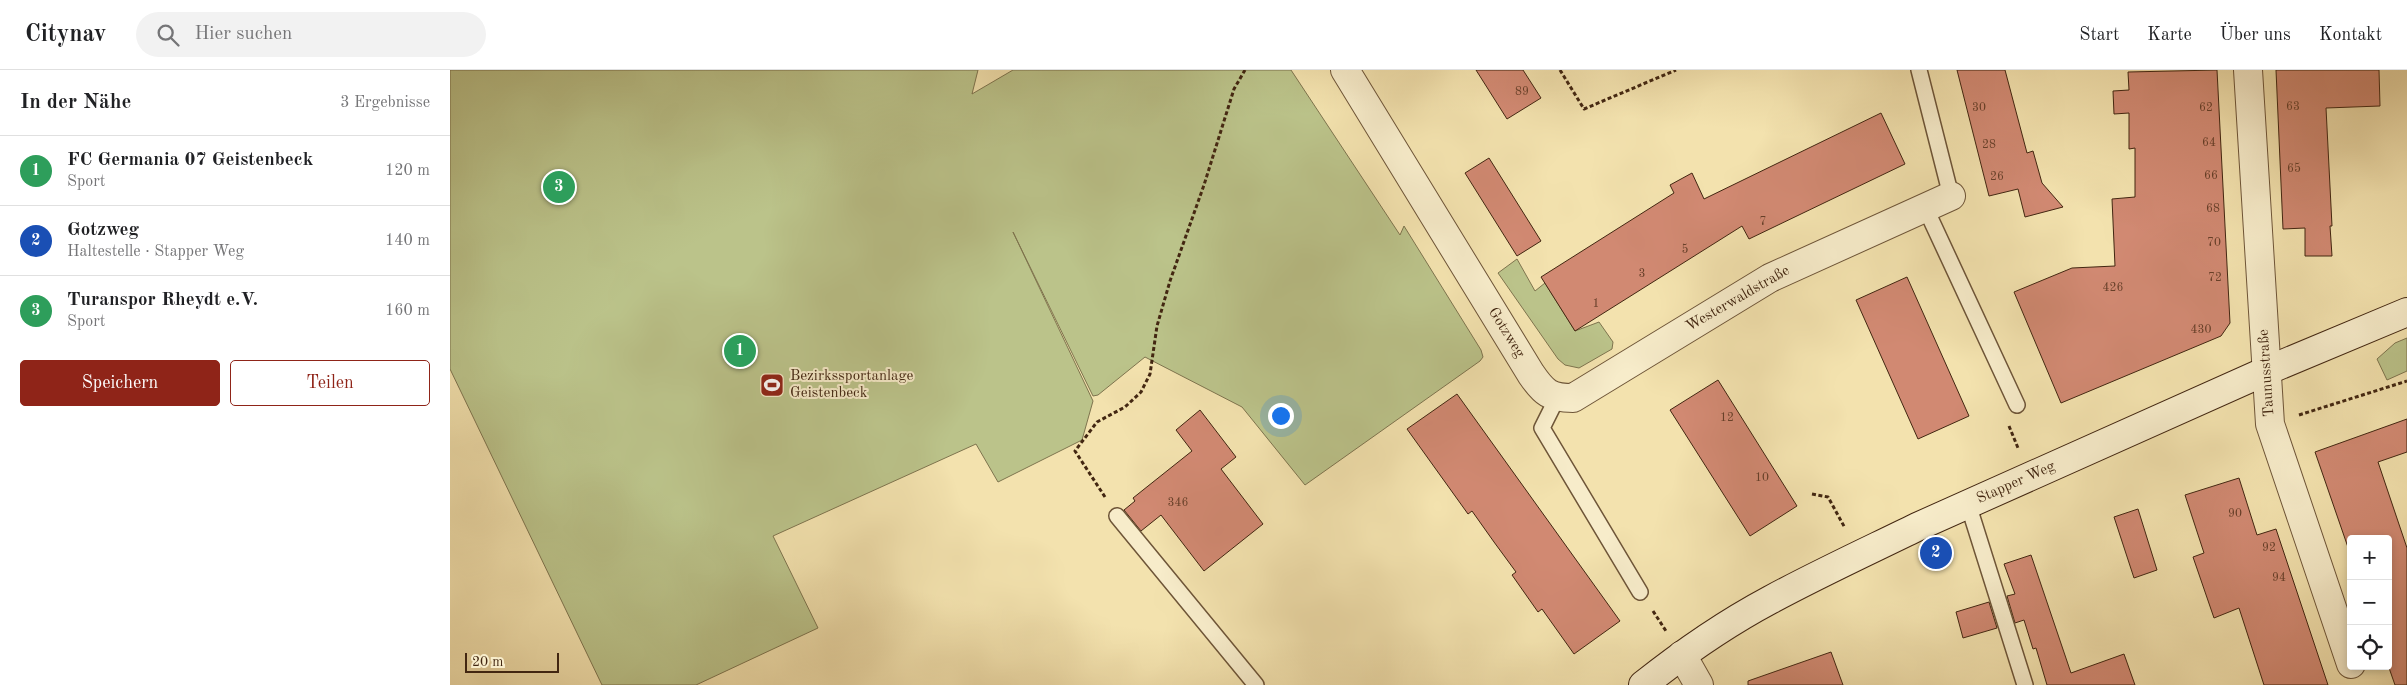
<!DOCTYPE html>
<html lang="de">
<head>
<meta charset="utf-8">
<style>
	body { margin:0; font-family:"Old Standard TT",serif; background:#f2f2f2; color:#202124 }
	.controls { position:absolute; right:15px; bottom:15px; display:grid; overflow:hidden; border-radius:5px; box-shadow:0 2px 8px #0003 }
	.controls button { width:45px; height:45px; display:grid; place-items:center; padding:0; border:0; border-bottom:1px solid #e0e0e0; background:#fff; color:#202124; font:25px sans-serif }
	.scale { position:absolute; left:15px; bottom:12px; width:94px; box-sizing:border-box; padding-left:5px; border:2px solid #422611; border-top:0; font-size:14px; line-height:18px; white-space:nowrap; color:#422611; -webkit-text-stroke:4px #f7ecca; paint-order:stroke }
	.you { position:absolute; left:830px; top:345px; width:18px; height:18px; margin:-12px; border:4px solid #fff; border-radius:50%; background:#1a73e8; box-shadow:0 0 0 8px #1a73e833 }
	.badge { display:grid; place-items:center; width:32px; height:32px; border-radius:50%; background:#8f2418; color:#fff; font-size:16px; font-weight:700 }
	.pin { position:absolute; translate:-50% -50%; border:2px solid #fff; box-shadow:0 1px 5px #0006 }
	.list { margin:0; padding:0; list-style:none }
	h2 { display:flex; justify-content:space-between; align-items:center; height:65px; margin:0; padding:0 20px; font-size:21px }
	h2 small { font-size:16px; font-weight:400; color:#757577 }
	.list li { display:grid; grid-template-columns:32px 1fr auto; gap:15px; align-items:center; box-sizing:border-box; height:70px; padding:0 20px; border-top:1px solid #e0e0e0 }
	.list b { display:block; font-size:19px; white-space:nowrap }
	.list p { margin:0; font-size:16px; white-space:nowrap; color:#757577 }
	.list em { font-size:16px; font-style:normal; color:#757577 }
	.actions { display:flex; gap:10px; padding:15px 20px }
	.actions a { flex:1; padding:11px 0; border:1px solid #8f2418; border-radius:5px; text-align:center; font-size:18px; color:#8f2418 }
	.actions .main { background:#8f2418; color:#fff }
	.icon { flex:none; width:28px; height:28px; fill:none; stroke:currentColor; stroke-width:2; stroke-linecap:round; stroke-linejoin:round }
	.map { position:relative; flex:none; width:1957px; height:615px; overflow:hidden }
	header { display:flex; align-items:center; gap:30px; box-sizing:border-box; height:70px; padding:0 25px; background:#fff; border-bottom:1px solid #e0e0e0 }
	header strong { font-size:24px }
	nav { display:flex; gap:28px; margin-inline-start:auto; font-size:18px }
	.search { width:350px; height:45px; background:#f2f2f2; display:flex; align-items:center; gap:12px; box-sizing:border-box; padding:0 18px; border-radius:28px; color:#757577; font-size:19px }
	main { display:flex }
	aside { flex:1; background:#fff }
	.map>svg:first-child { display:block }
</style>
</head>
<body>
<header>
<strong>Citynav</strong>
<div class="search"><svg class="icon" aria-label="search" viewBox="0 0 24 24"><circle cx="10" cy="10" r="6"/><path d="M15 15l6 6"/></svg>Hier suchen</div>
<nav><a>Start</a><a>Karte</a><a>Über uns</a><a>Kontakt</a></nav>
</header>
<main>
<aside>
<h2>In der Nähe<small>3 Ergebnisse</small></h2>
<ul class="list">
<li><span class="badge" style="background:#2e9e5b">1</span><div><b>FC Germania 07 Geistenbeck</b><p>Sport</p></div><em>120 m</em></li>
<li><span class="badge" style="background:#1a4fb4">2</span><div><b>Gotzweg</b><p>Haltestelle · Stapper Weg</p></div><em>140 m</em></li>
<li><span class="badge" style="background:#2e9e5b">3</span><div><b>Turanspor Rheydt e.V.</b><p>Sport</p></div><em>160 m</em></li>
</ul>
<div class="actions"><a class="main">Speichern</a><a>Teilen</a></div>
</aside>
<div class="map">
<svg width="1957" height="615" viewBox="0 0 1957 615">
	<rect width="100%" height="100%" fill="#f3e2ae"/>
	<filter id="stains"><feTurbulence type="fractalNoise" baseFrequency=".004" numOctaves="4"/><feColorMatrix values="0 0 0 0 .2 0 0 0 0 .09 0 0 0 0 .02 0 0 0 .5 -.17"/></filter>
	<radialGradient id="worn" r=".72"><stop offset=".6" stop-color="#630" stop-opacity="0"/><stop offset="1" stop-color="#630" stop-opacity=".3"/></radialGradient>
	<path fill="#bbc38a" stroke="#7e744e" d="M0 0H528L522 24 563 0H841L950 165 954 156 1031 280 1033 287 1030 291 855 415 792 337 695 287 648 325 643 326 563 162 643 331 632 370 548 412 526 374 323 466 368 558 246 615H152L0 299Z
		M1067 189 1085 221 1095 213 1125 261 1149 252 1163 272 1162 279 1129 298 1115 295 1108 289 1048 203Z
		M1957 268V301L1937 310 1927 289 1945 273Z"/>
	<path fill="#d18972" stroke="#422611" d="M1026 0H1073L1091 28 1057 49Z
		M1507 0H1555L1577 83 1583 81 1592 113 1613 137 1575 147 1568 119 1539 126Z
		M1767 0 1780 253 1771 266 1611 333 1564 222 1622 198 1665 196 1662 129 1685 127V78L1679 79V43L1664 44 1663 21 1679 20 1678 2Z
		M1826 0H1929L1930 36 1876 38 1882 156H1880L1882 186H1855V158L1833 159Z
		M1431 43 1455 94 1299 169 1292 156 1125 261 1091 207 1224 123 1220 115 1242 103 1254 129Z
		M1039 88 1091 171 1067 186 1015 103Z
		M1457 207 1519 346 1468 369 1406 230Z
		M1268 310 1347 436 1300 466 1220 340Z
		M1007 324 1170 551 1124 584 1092 539 1088 542 1062 505 1066 502 1044 472 1022 441 1018 444 957 359Z
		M750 340 786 387 771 399 813 454 754 501 711 445 691 461 674 440 685 431 683 428 742 381 726 360Z
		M1957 349V382L1928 392 1957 478V615H1945L1938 595V469H1901V486L1865 382Z
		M1789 408 1807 465 1826 459 1878 615H1814L1789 538 1764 548 1743 487 1754 483 1735 425Z
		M1688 439 1707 500 1684 508 1664 447Z
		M1581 485 1621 603 1674 584 1685 615H1597L1586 578 1583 579 1574 550 1565 553 1557 526 1565 524 1554 494Z
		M1539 532 1547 558 1513 568 1506 542Z
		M1381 582 1393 615H1298V611Z"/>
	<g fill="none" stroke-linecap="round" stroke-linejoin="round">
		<g stroke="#6e5538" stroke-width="18">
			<path id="lane" d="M1469 0 1501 126
				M1475 137 1567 335
				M1107 328 1092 358 1190 522
				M1518 434 1575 615
				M667 446 806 615"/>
		</g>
		<g stroke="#6e5538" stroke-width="30">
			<path id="street" d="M895 0 1081 304C1094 323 1100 328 1123 328L1320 208 1501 126
				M1798 0 1820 354 1901 594
				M1232 585 1249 615"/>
		</g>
		<g stroke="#422611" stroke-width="30">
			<path id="secondary" d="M1193 615C1232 584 1275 554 1320 530 1368 504 1418 481 1467 457L1816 301 1957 242"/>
		</g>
		<path stroke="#422611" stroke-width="3" stroke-dasharray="4 2.5" stroke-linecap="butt" d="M1110 0 1134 39 1226 0
			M1849 345 1957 311
			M1559 356 1568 378
			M1362 424 1378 427 1395 458
			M655 427 625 381 647 352 675 337 691 322 700 304 707 256 720 211 754 115 784 19 795 0
			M1203 541 1216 561"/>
		<use href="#lane" stroke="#f7ecca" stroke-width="15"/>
		<use href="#street" stroke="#f7ecca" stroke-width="28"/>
		<use href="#secondary" stroke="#f7ecca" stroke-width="28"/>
	</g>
	<defs>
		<g id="stadium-square" transform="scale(1.25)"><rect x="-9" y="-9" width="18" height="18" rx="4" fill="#8f2418" stroke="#f7ecca"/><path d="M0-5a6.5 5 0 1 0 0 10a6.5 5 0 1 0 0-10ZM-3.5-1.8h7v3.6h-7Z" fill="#fff"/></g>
	</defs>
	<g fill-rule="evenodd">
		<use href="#stadium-square" x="322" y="315"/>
	</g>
	<g text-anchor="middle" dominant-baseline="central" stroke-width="4" stroke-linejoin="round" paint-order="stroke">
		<g font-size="12" fill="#663f29">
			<text x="1072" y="22">89</text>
			<text x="1843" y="37">63</text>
			<text x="1529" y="38">30</text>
			<text x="1756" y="38">62</text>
			<text x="1759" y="73">64</text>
			<text x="1539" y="75">28</text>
			<text x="1844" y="99">65</text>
			<text x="1761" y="106">66</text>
			<text x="1547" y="107">26</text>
			<text x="1763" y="139">68</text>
			<text x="1313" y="152">7</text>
			<text x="1764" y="173">70</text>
			<text x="1235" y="180">5</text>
			<text x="1192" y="204">3</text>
			<text x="1765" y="208">72</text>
			<text x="1663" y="218">426</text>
			<text x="1146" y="234">1</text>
			<text x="1751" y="260">430</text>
			<text x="1277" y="348">12</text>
			<text x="1312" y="408">10</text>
			<text x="728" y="433">346</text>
			<text x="1785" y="444">90</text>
			<text x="1819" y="478">92</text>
			<text x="1829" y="508">94</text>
		</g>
		<g font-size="15" fill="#422611" stroke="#f7ecca">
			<text transform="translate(1288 229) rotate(-30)">Westerwaldstraße</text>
			<text transform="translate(1056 263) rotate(58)">Gotzweg</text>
			<text transform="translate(1817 303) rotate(-94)">Taunusstraße</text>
			<text transform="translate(1566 413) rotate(-24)">Stapper Weg</text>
		</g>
		<g font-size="15" fill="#422611" stroke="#f7ecca" text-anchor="start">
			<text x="340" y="306">Bezirkssportanlage<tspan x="340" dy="17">Geistenbeck</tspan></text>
		</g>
	</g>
	<rect width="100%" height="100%" filter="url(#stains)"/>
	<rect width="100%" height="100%" fill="url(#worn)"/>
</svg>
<div class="controls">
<button>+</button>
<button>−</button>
<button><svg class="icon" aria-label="locate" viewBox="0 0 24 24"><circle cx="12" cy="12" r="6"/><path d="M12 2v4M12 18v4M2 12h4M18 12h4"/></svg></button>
</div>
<div class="scale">20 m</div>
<div class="you"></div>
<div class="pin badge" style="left:290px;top:281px;background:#2e9e5b">1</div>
<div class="pin badge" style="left:1486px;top:483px;background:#1a4fb4">2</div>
<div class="pin badge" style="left:109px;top:117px;background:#2e9e5b">3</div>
</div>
</main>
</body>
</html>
